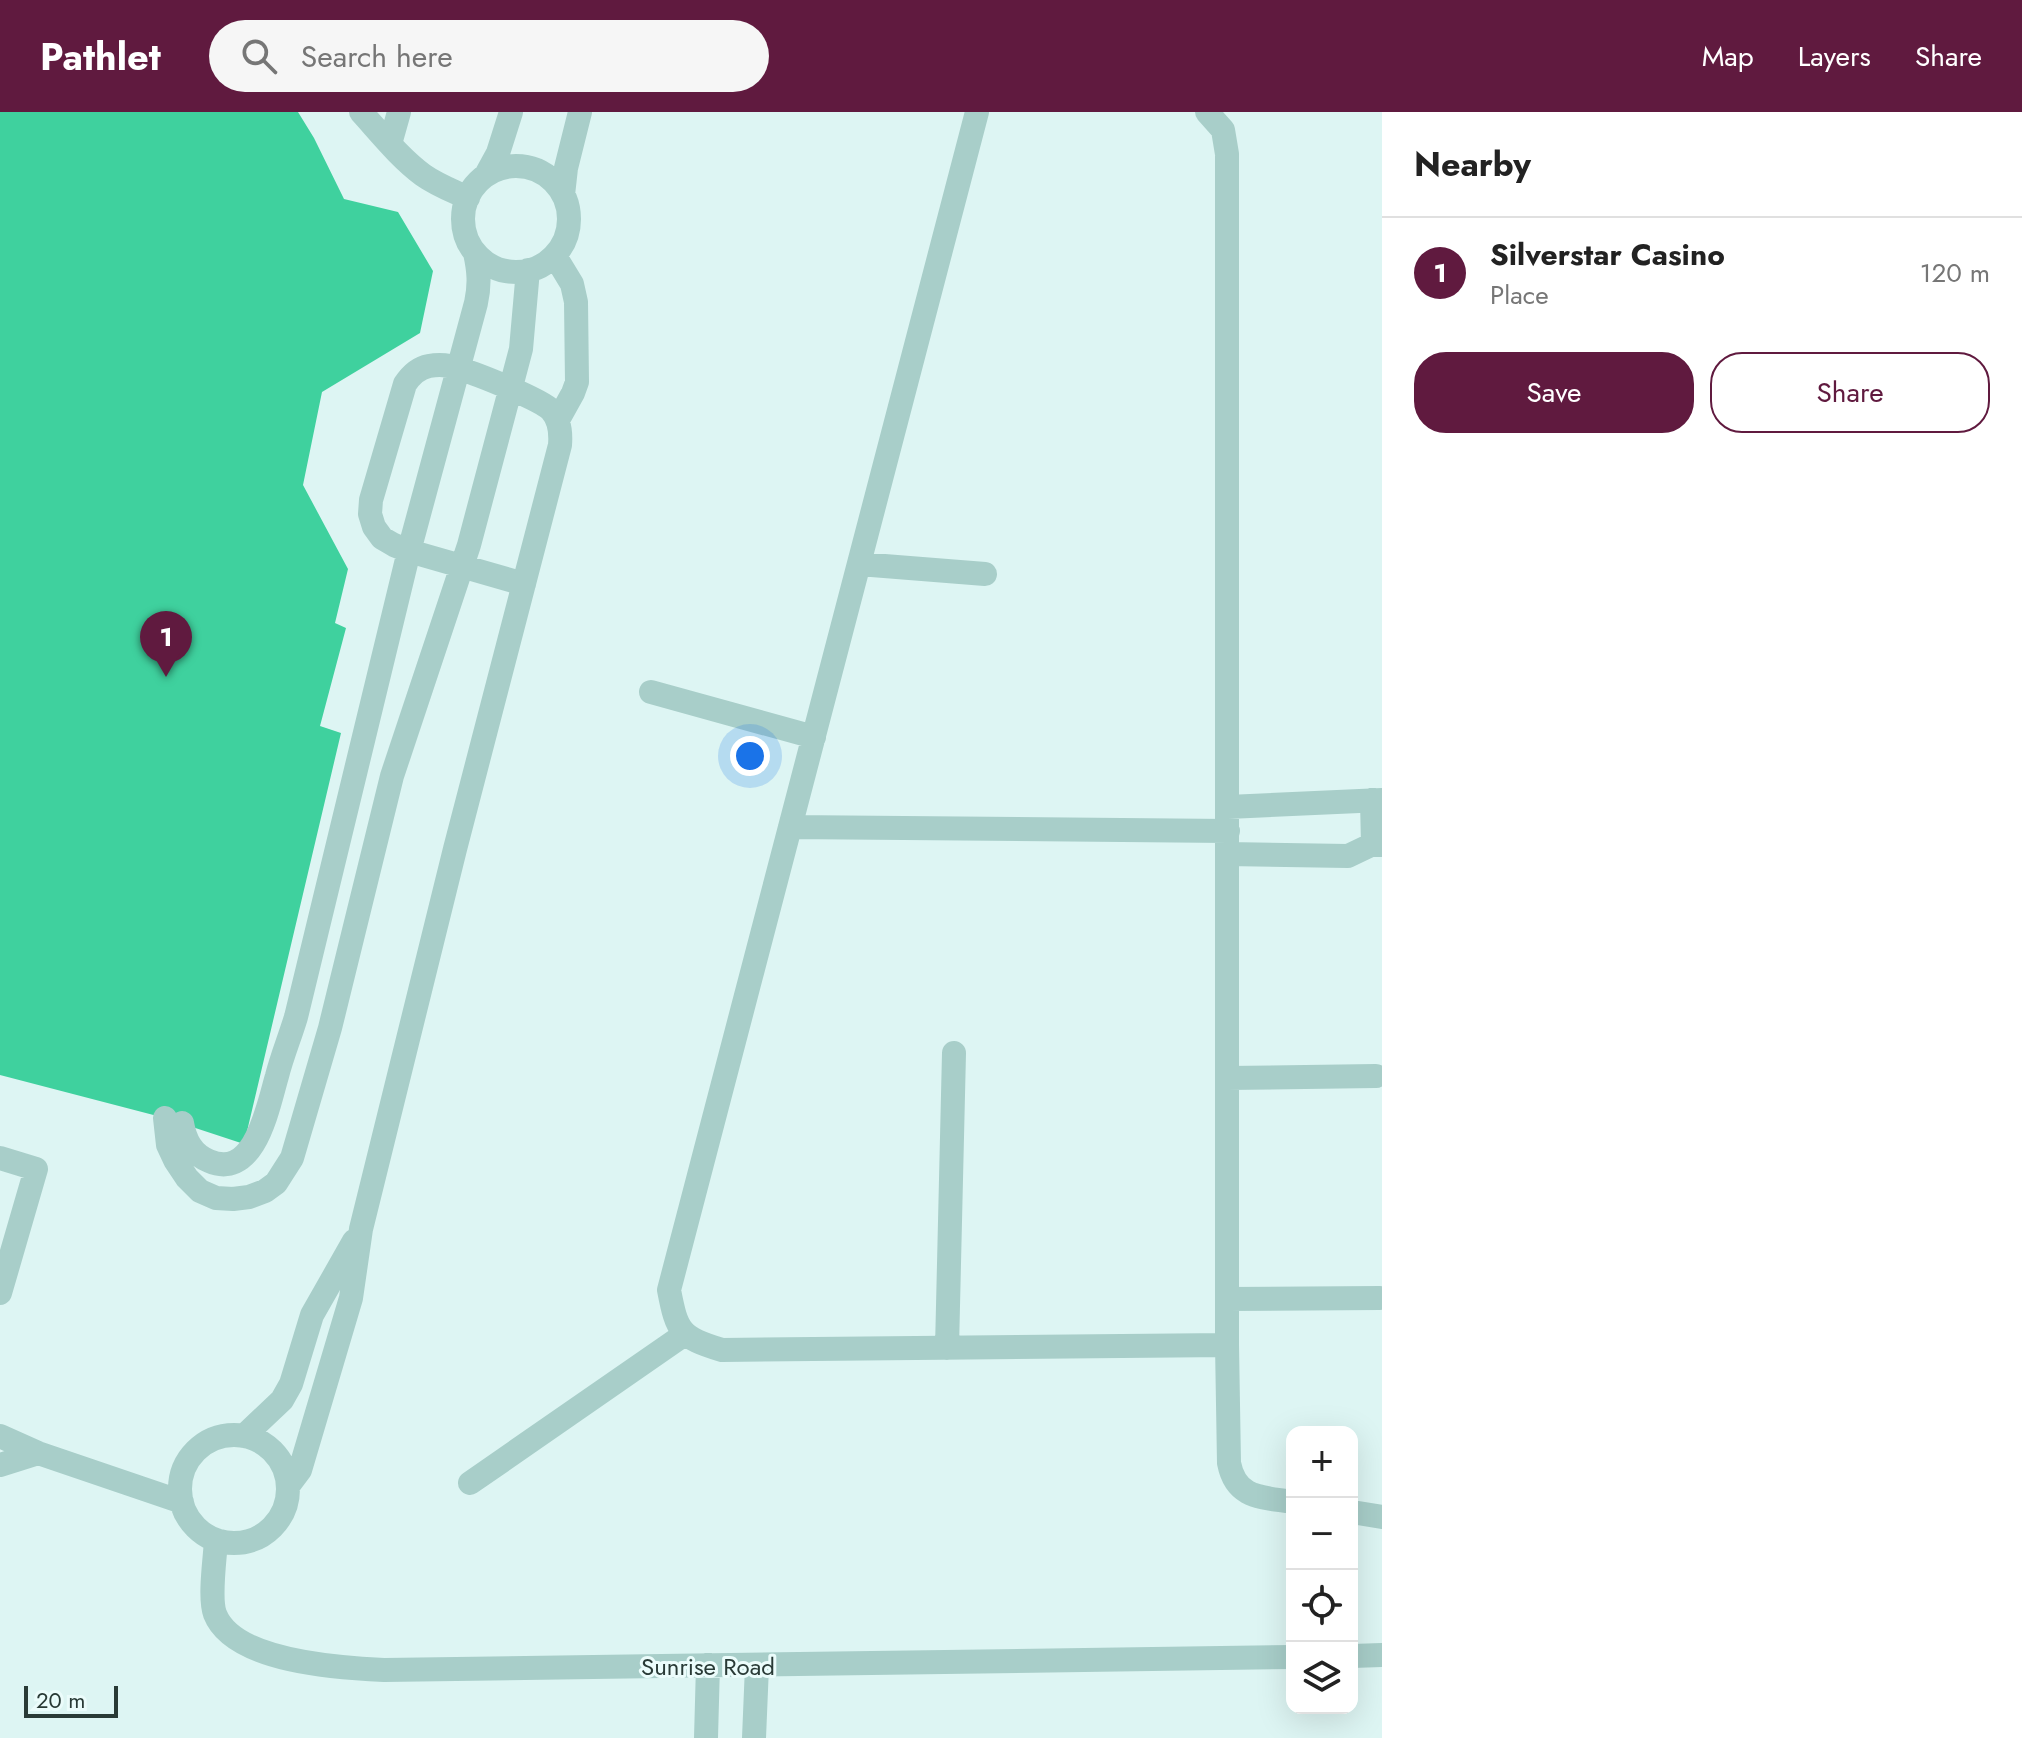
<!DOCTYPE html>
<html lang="en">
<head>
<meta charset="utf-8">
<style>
	body { margin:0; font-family:Jost,sans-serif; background:#f6f6f6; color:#222 }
	.controls { position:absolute; right:24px; bottom:24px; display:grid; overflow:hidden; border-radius:16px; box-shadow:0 8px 32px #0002 }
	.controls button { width:72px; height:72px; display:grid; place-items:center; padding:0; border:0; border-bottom:2px solid #e0e0e0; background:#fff; color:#222; font:40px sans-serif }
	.scale { position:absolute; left:24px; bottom:20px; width:94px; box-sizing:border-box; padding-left:8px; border:4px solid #293a36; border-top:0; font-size:22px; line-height:28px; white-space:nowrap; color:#293a36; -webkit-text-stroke:6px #ebfcfb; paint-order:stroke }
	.you { position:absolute; left:750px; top:644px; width:28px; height:28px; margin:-20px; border:6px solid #fff; border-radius:50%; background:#1a73e8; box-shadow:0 0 0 12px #1a73e833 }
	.badge { display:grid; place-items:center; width:52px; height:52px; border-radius:50%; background:#601a3f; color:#fff; font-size:26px; font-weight:700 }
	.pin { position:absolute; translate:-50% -66px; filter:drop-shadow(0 2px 4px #0008) }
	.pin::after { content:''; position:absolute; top:42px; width:28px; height:24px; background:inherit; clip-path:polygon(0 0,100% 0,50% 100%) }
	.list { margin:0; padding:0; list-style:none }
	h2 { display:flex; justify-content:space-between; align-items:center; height:104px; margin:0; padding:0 32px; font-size:34px }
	h2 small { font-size:26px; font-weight:400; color:#767676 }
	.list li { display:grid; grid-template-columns:52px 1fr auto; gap:24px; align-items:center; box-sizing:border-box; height:112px; padding:0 32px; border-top:2px solid #e0e0e0 }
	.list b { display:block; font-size:30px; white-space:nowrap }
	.list p { margin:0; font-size:26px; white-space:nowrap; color:#767676 }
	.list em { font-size:26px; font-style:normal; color:#767676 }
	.actions { display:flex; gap:16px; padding:24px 32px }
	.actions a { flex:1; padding:18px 0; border:2px solid #601a3f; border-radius:32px; text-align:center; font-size:28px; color:#601a3f }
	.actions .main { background:#601a3f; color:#fff }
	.icon { flex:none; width:44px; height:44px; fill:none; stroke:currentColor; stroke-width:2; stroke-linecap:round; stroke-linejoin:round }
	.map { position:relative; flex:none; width:1382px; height:1626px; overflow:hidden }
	header { display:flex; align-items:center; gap:48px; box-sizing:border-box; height:112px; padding:0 40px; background:#601a3f; color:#fff }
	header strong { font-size:38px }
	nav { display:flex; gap:44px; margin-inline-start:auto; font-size:28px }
	.search { width:560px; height:72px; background:#f6f6f6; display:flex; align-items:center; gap:20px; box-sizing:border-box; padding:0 28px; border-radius:44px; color:#767676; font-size:30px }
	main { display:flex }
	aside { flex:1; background:#fff }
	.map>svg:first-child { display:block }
</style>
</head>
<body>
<header>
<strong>Pathlet</strong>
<div class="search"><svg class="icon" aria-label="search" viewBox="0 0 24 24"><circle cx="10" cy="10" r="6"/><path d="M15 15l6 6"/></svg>Search here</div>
<nav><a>Map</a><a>Layers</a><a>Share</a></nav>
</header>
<main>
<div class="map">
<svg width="1382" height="1626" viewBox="0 0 1382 1626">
	<rect width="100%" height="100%" fill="#ddf5f3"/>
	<path fill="#3fd19e" d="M0 0H298L314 26 344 87 398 100 433 159 420 221 322 280 303 373 348 457 335 511 346 516 320 614 341 621 244 1032 165 1006 0 963Z"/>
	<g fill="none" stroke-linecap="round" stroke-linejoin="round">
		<path stroke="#a8cec9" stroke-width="24" d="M361 0C381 22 400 46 423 63 437 73 453 79 468 86
			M977 0 669 1178C677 1220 680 1225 722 1238L1227 1233
			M1207 0 1223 18 1227 42V1233L1229 1351C1236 1387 1262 1385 1292 1390
			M390 32 399 0
			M463 107a53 53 0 1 1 106 0a53 53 0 1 1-106 0Z
			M486 63 498 41 511 0
			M563 83 566 56 580 0
			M555 144 572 172 576 190 577 270 573 281 558 308
			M859 452 985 462
			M651 580 814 625
			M1372 688 1373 733
			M1228 695 1382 688
			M790 715 1228 719
			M1227 742 1348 744 1371 733H1382
			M1227 966 1376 964
			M165 1006 168 1033 175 1048 187 1066 200 1079 216 1086 233 1087 249 1085 265 1079 276 1071 292 1046 330 916 392 664 469 433 521 237 528 158
			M182 1011C185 1028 192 1042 209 1049 255 1069 268 994 277 964 282 944 290 925 296 905L409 439 476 191C480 173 479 159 475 141
			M0 1046 36 1057 0 1181
			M1227 1187 1380 1186
			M947 1236 954 941
			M180 1377a54 54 0 1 1 108 0a54 54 0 1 1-108 0Z
			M0 1324 38 1341 182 1390
			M244 1324 282 1288 291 1272 312 1203 354 1129
			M0 1353 38 1341
			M470 1371 685 1222
			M288 1374 300 1358 351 1186 361 1117 455 737 560 333C561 321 560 308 551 298 540 287 477 262 460 257 450 253 439 252 429 254 418 256 411 263 405 272L371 388 370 402 374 415 382 426 394 433 409 439 524 472
			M1352 1400 1382 1405
			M216 1428C215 1447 209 1486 215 1502 234 1550 340 1556 384 1558L1292 1545
			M1352 1544 1382 1543
			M706 1626 708 1553
			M754 1626 757 1554"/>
	</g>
	<g text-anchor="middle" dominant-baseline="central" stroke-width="6" stroke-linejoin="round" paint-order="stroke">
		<g font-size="24" fill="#293a36" stroke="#ebfcfb">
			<text x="708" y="1554">Sunrise Road</text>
		</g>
	</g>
</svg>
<div class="controls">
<button>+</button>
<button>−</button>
<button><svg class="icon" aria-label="locate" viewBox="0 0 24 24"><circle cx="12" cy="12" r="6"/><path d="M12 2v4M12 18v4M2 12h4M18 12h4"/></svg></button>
<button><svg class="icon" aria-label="layers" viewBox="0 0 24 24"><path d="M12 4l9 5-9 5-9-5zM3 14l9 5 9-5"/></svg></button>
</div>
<div class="scale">20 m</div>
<div class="you"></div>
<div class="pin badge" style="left:166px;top:565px">1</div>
</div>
<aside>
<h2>Nearby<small></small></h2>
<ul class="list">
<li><span class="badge">1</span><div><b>Silverstar Casino</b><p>Place</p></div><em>120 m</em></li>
</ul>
<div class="actions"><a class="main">Save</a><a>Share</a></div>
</aside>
</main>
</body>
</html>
